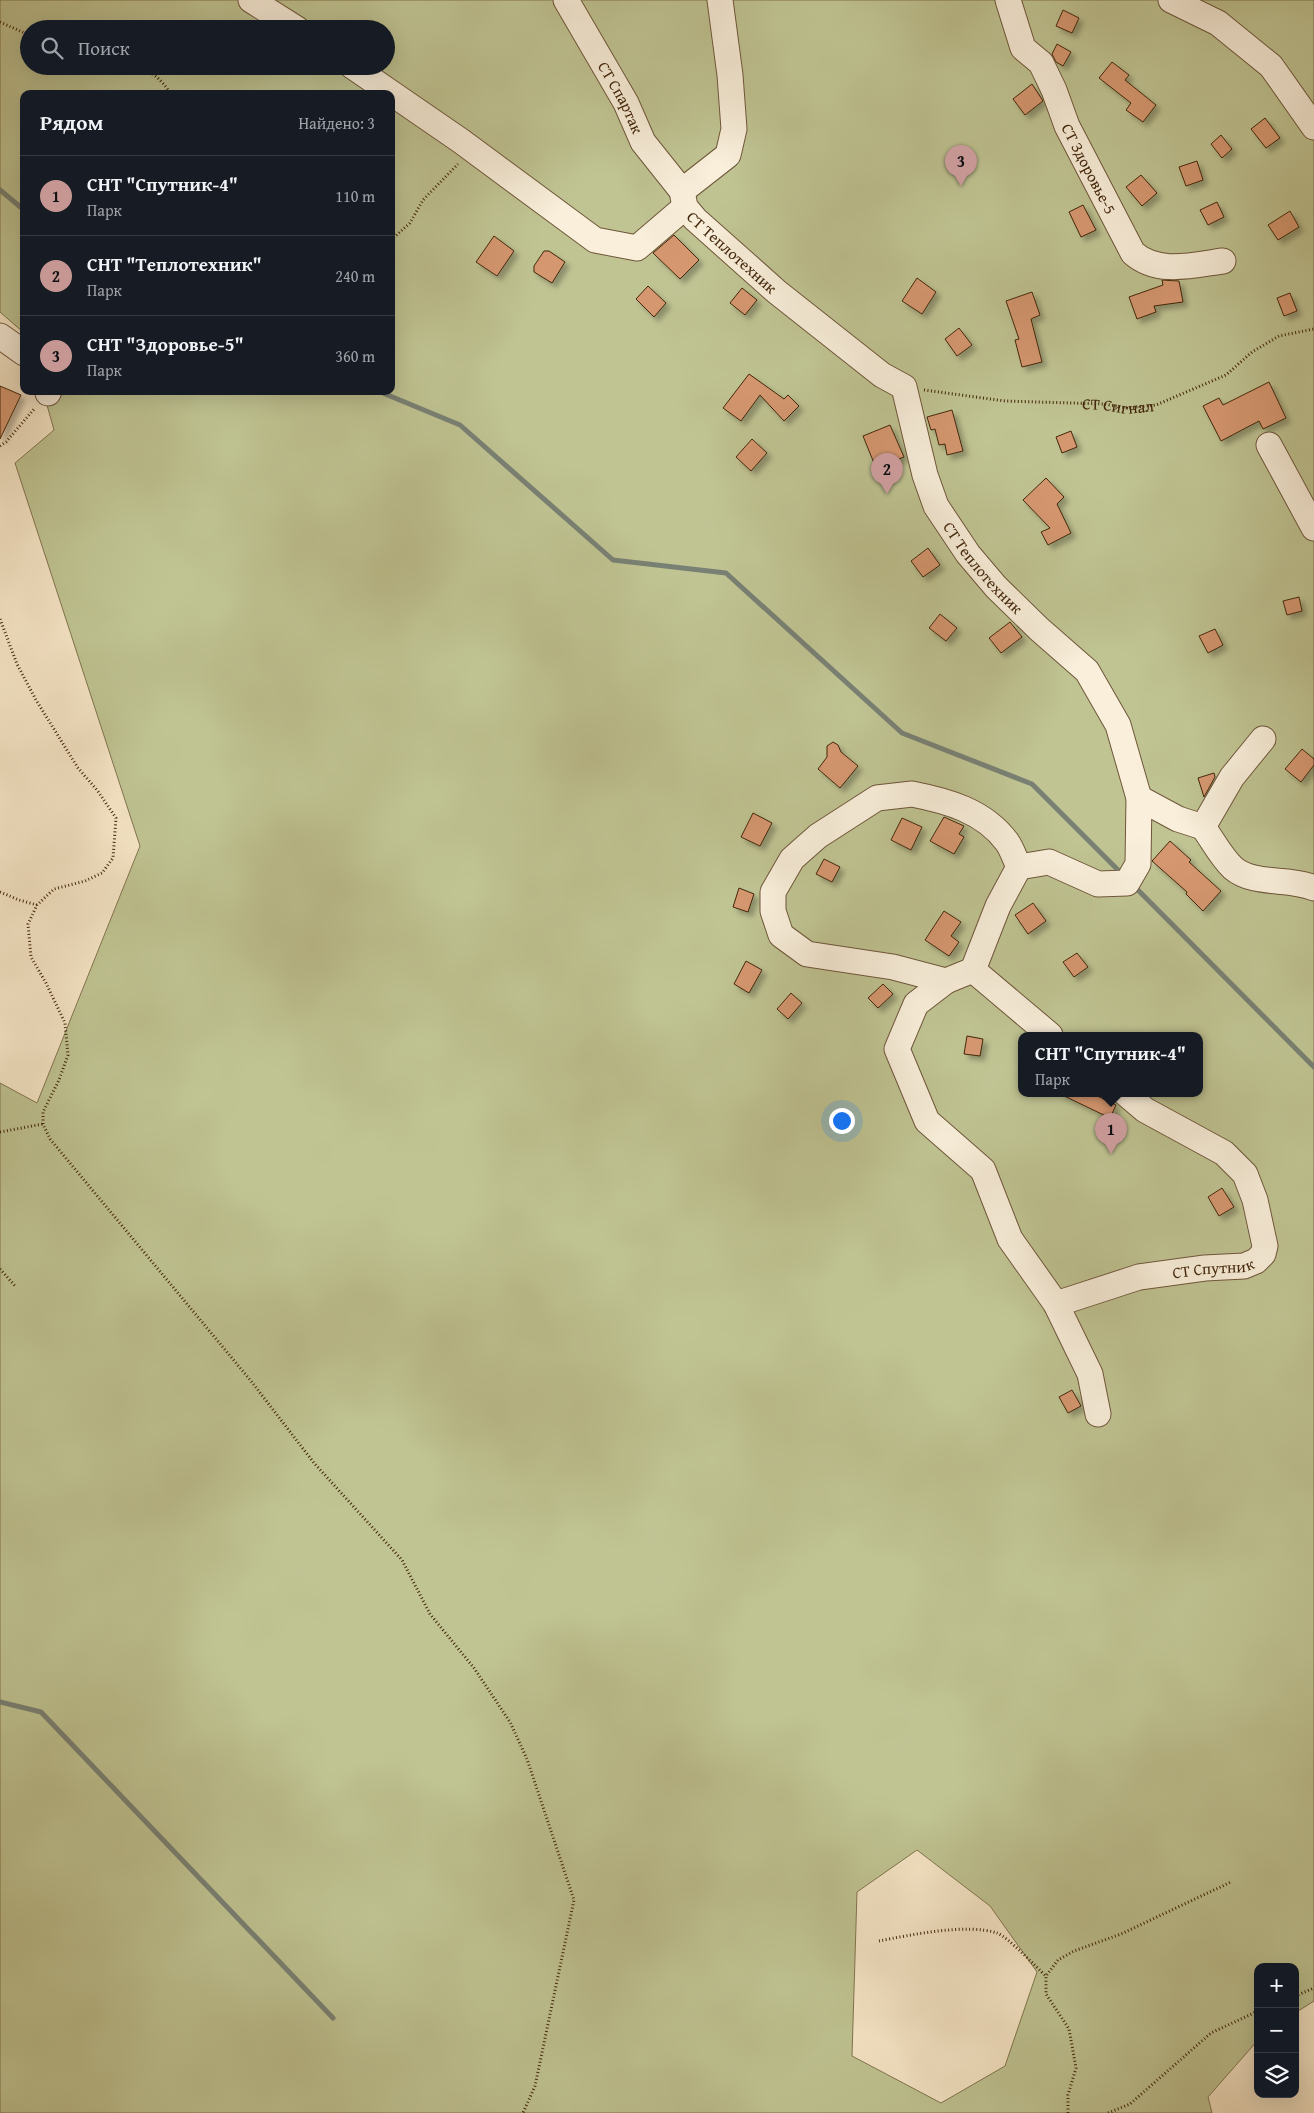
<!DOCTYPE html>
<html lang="ru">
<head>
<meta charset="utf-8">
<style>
	body { margin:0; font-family:"Gentium Book Plus",serif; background:#242831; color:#f1f3f6 }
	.controls { position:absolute; right:15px; bottom:15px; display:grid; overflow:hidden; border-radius:10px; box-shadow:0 5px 20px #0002 }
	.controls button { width:45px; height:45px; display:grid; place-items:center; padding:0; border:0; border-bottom:1px solid #363941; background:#171b24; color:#f1f3f6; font:25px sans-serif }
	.you { position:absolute; left:841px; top:1120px; width:18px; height:18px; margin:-12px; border:4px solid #fff; border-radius:50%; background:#1a73e8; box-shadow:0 0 0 8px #1a73e833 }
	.badge { display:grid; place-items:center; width:32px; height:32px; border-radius:50%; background:#c59692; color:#111; font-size:16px; font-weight:700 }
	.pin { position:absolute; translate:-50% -41px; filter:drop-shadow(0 1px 2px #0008) }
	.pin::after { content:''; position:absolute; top:26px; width:18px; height:15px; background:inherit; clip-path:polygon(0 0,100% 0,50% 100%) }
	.popup { position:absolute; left:1018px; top:1032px; width:185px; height:65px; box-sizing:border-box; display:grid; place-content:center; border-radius:10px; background:#171b24; filter:drop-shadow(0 1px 4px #0005); font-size:16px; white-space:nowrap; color:#9ea1a6 }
	.popup b { font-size:19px; color:#f1f3f6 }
	.popup::after { content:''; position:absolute; left:50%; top:100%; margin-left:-10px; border:10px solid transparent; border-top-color:#171b24 }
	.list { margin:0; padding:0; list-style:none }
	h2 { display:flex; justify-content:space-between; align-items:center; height:65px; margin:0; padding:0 20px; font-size:21px }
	h2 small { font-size:16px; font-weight:400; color:#9ea1a6 }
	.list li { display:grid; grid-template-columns:32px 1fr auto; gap:15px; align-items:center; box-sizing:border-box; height:80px; padding:0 20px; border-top:1px solid #363941 }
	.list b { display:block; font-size:19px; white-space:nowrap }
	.list p { margin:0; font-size:16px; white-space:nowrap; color:#9ea1a6 }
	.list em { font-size:16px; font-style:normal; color:#9ea1a6 }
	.icon { flex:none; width:28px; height:28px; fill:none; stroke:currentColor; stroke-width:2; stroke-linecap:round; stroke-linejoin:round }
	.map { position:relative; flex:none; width:1314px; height:2113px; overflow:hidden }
	.search { position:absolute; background:#171b24; box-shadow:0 5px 20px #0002; left:20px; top:20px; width:375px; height:55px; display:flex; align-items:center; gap:12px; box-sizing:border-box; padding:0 18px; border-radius:28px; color:#9ea1a6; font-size:19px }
	.panel { position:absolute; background:#171b24; box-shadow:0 5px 20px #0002; left:20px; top:90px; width:375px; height:305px; border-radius:10px }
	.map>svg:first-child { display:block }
</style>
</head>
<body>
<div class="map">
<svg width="1314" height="2113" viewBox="0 0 1314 2113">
	<defs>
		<filter id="shadow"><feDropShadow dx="4.5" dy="4.5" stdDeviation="2.5" flood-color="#0004"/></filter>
	</defs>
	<rect width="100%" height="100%" fill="#f6e6c7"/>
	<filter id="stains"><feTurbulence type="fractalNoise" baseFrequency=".004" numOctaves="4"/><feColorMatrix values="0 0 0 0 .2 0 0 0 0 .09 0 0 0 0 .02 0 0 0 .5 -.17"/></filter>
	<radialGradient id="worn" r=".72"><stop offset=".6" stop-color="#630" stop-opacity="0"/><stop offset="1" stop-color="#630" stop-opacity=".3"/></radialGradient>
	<path fill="#c0c493" stroke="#81754f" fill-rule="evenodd" d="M0 0H1314V2001L1295 2013V1967H1258V2040L1208 2097 1212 2113H0V1083L37 1103 140 846 15 463 54 430 43 391H391V94H24V333L0 312ZM29 29H386V66H29ZM1022 1035H1200V1093H1022ZM917 1850 990 1906 1037 1972 1005 2066 941 2103 852 2056 857 1892Z"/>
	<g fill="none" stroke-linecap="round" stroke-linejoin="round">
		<path stroke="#798174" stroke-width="5" d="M0 190 24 210
			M378 391 460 425 613 560 726 573 902 733 1032 784 1123 875
			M1133 885 1314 1067
			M0 1702 41 1712 333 2018"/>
	</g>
	<path fill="#d5976f" stroke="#42260b" filter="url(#shadow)" d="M1063 10 1079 18 1072 33 1056 26Z
		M1057 44 1071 52 1063 66 1056 62 1052 54Z
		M1112 62 1129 75 1125 80 1156 105 1143 122 1126 110 1131 103 1099 78Z
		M1032 84 1043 101 1025 115 1013 99Z
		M1265 118 1280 138 1266 148 1251 129Z
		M1221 135 1232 149 1222 158 1211 144Z
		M1197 161 1203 180 1186 186 1179 167Z
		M1141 175 1157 193 1142 206 1126 187Z
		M1217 202 1224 217 1208 225 1200 210Z
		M1083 205 1096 230 1081 237 1069 212Z
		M1290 211 1299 227 1278 240 1268 225Z
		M674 235 699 260 680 279 653 253Z
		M494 236 514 251 497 276 476 262Z
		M544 251H549L565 262 552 283 534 272V266Z
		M917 278 936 292 922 314 902 301Z
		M1162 280 1179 281 1183 302 1154 306 1156 312 1137 319 1129 297 1163 285Z
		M648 286 666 303 654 317 636 299Z
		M742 288 757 300 745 315 730 303Z
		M1032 292 1040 315 1031 319 1042 362 1022 367 1015 340 1019 339 1006 301Z
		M1290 293 1297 311 1284 316 1277 298Z
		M959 328 972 345 957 356 945 339Z
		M749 374 784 399 788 395 799 406 784 421 760 395 741 421 723 408Z
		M1269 382 1286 418 1263 429 1259 421 1221 441 1203 406 1219 398 1223 405Z
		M0 386 21 395 0 439Z
		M952 410 963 451 947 455 945 444 939 445 935 429 931 430 927 417Z
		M890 425 904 457 876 468 863 436Z
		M1071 431 1077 447 1062 453 1056 437Z
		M752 439 767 453 751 471 736 457Z
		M1046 478 1064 497 1057 504 1071 533 1048 545 1041 532 1050 528 1023 500Z
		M928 548 940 565 923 577 911 561Z
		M1299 597 1302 611 1287 615 1283 601Z
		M940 614 957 628 946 641 929 628Z
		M1010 622 1022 637 1001 653 989 638Z
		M1215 629 1223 645 1208 653 1199 636Z
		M833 742 838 745 841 752 858 766 840 788 818 769 827 757V746Z
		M1302 749 1314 759V765L1301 782 1285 769Z
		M1214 773 1215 777 1204 797 1198 778Z
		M753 813 772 823 760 846 741 837Z
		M944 817 964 826 959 834 964 837 954 854 930 841Z
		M902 818 922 827 911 850 891 840Z
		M1170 841 1191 860 1189 862 1221 891 1203 911 1186 894 1187 892 1152 861Z
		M824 859 840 867 832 882 816 874Z
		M739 888 754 894 748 912 733 907Z
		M1033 903 1046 921 1028 934 1015 915Z
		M944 911 961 922 951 936 959 942 949 956 925 940Z
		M1077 953 1088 967 1074 977 1063 962Z
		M746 961 762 970 749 993 734 984Z
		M883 984 893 994 878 1008 868 998Z
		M791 993 802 1003 788 1019 777 1009Z
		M967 1036 983 1039 980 1056 964 1054Z
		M1058 1093H1091L1116 1105 1110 1118Z
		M1222 1188 1234 1207 1219 1216 1208 1197Z
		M1072 1390 1081 1406 1068 1413 1059 1397Z"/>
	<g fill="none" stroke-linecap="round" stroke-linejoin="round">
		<g stroke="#6f563a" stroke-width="27">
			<g id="minor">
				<path d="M251 0 297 29"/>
				<path id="s2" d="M566 0 626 103 643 142 682 191 685 207 695 219 777 292 882 375 904 387 925 475 936 506 968 554 996 587 1039 629 1087 671 1118 725 1139 798 1138 864 1127 883 1098 884 1049 862 1019 867"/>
				<path id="s3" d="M1008 0 1023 48 1041 63 1054 90 1067 126 1133 253C1158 275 1193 265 1223 261"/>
				<path d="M1171 0 1218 23 1271 66 1314 127"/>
				<path d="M352 66 461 141 595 240 637 248 685 207"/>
				<path d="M682 191 728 155 734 129 730 75 720 0"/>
				<path d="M0 336 24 353"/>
				<path d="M48 393 49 391"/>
				<path d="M1269 445 1314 528"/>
				<path d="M912 794C948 801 984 811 1007 842 1012 849 1015 859 1019 867L998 906 973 970 946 981 893 967 807 954 781 935 773 911V892L792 859 818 836 877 798Z"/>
				<path d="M1139 798 1178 819 1203 827 1232 777 1263 739"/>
				<path d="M1203 827C1212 839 1221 857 1233 868 1254 886 1289 877 1314 888"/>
				<path d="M973 970 1050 1035"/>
				<path d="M946 981 916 1004 897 1049 927 1121 983 1170 1010 1239 1056 1304 1090 1374 1098 1414"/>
				<path id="s4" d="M1056 1304 1139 1277 1205 1268 1244 1266 1256 1261 1263 1254 1265 1246 1255 1200 1245 1174 1224 1153 1145 1110 1125 1093"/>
			</g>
		</g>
		<g stroke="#42260b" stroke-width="3" stroke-dasharray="1 2.5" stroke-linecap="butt">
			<path d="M0 22 29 35"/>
			<path d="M133 66C150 69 162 80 171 94"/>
			<path d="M391 240 410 223 423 200 458 164"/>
			<path id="s1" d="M924 390 1005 401 1104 404 1127 408 1156 405 1226 375 1252 352 1279 336 1314 329"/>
			<path d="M0 446 6 442 35 408"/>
			<path d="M0 619 17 664 36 700 78 768 97 790 116 818 113 858 102 873 85 881 54 889 37 905 28 924 31 957 46 983 65 1023 68 1055 59 1080 43 1112V1124L50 1139 251 1381 314 1463 402 1560 430 1614 474 1668 510 1722 527 1759 574 1900 535 2086 523 2113"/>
			<path d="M0 892 19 900 37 905"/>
			<path d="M0 1132 43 1124"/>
			<path d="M0 1269 16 1287"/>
			<path d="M879 1941C910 1935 967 1923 997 1933 1007 1936 1037 1968 1046 1976"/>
			<path d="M1295 1996 1314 1988"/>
			<path d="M1068 2113V2095L1076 2068 1069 2029 1046 1994V1976L1058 1960 1074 1951 1121 1934 1231 1882"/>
			<path d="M1108 2113 1130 2104 1211 2033 1258 2011"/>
		</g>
		<use href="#minor" stroke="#f9efdb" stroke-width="25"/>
	</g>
	<g text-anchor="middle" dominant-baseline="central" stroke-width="4" stroke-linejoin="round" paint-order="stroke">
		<g font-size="16" fill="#42260b" stroke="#f9efdb">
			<text stroke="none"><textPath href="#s2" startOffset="112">СТ Спартак</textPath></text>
			<text stroke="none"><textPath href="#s3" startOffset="190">СТ Здоровье-5</textPath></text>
			<text stroke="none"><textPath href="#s2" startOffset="306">СТ Теплотехник</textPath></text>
			<text stroke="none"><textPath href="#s1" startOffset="195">СТ Сигнал</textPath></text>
			<text stroke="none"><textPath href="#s2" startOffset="726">СТ Теплотехник</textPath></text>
			<text stroke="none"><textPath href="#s4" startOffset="162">СТ Спутник</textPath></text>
		</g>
	</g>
	<rect width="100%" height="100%" filter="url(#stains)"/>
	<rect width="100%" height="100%" fill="url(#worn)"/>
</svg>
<div class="controls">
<button>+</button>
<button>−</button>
<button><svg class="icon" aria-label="layers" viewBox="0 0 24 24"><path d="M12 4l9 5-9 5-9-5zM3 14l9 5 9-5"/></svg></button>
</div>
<div class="you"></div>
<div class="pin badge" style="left:1111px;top:1154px">1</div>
<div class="popup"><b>СНТ &quot;Спутник-4&quot;</b>Парк</div>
<div class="pin badge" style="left:887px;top:494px">2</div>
<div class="pin badge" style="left:961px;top:186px">3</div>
<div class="search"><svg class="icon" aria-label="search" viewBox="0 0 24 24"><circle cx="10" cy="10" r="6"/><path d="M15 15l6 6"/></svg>Поиск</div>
<section class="panel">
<h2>Рядом<small>Найдено: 3</small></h2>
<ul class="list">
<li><span class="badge">1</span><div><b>СНТ &quot;Спутник-4&quot;</b><p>Парк</p></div><em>110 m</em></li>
<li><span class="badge">2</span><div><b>СНТ &quot;Теплотехник&quot;</b><p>Парк</p></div><em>240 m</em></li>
<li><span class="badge">3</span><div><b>СНТ &quot;Здоровье-5&quot;</b><p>Парк</p></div><em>360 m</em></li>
</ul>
</section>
</div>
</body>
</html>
